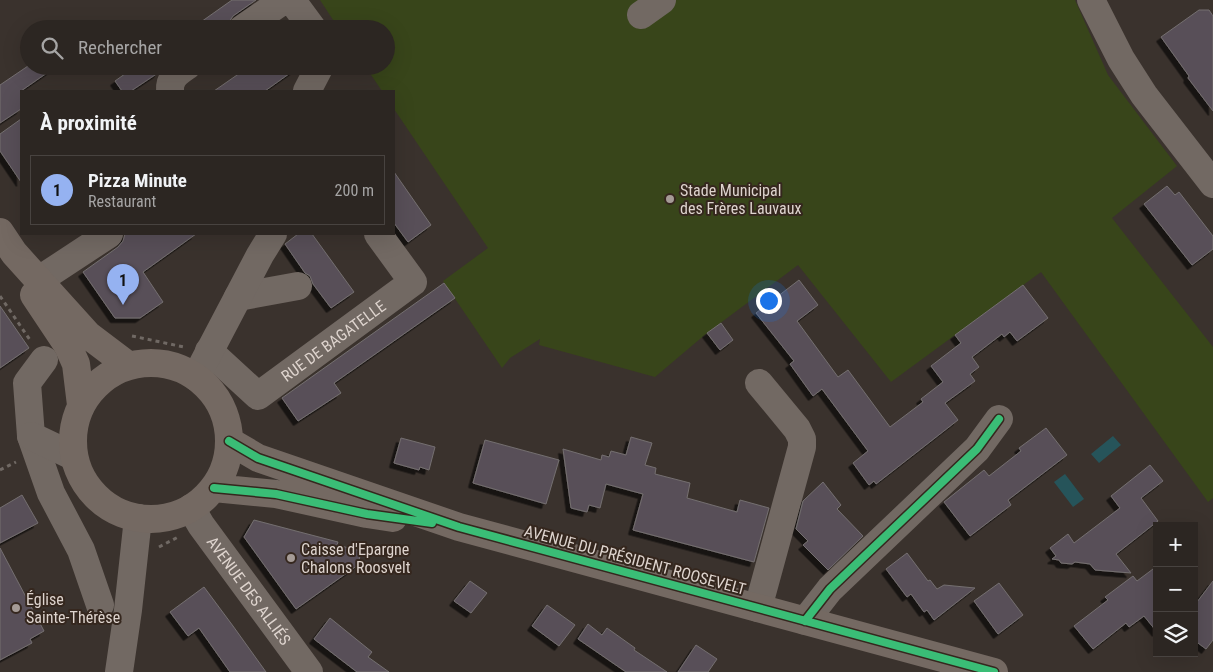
<!DOCTYPE html>
<html lang="fr">
<head>
<meta charset="utf-8">
<style>
	body { margin:0; font-family:"Roboto Condensed",sans-serif; background:#342e2a; color:#f1f3f6 }
	.controls { position:absolute; right:15px; bottom:15px; display:grid; overflow:hidden; border-radius:0px; box-shadow:0 5px 20px #0002 }
	.controls button { width:45px; height:45px; display:grid; place-items:center; padding:0; border:0; border-bottom:1px solid #484340; background:#2c2622; color:#f1f3f6; font:25px sans-serif }
	.you { position:absolute; left:768px; top:300px; width:18px; height:18px; margin:-12px; border:4px solid #fff; border-radius:50%; background:#1a73e8; box-shadow:0 0 0 8px #1a73e833 }
	.badge { display:grid; place-items:center; width:32px; height:32px; border-radius:50%; background:#95b2f1; color:#111; font-size:16px; font-weight:700 }
	.pin { position:absolute; translate:-50% -41px; filter:drop-shadow(0 1px 2px #0008) }
	.pin::after { content:''; position:absolute; top:26px; width:18px; height:15px; background:inherit; clip-path:polygon(0 0,100% 0,50% 100%) }
	.list { margin:0; padding:0; list-style:none }
	h2 { display:flex; justify-content:space-between; align-items:center; height:65px; margin:0; padding:0 20px; font-size:21px }
	h2 small { font-size:16px; font-weight:400; color:#a6a5a5 }
	.list li { display:grid; grid-template-columns:32px 1fr auto; gap:15px; align-items:center; box-sizing:border-box; height:70px; margin:0 10px 10px; padding:0 10px; border:1px solid #484340; border-radius:0px }
	.list b { display:block; font-size:19px; white-space:nowrap }
	.list p { margin:0; font-size:16px; white-space:nowrap; color:#a6a5a5 }
	.list em { font-size:16px; font-style:normal; color:#a6a5a5 }
	.icon { flex:none; width:28px; height:28px; fill:none; stroke:currentColor; stroke-width:2; stroke-linecap:round; stroke-linejoin:round }
	.map { position:relative; flex:none; width:1213px; height:672px; overflow:hidden }
	.search { position:absolute; background:#2c2622; box-shadow:0 5px 20px #0002; left:20px; top:20px; width:375px; height:55px; display:flex; align-items:center; gap:12px; box-sizing:border-box; padding:0 18px; border-radius:28px; color:#a6a5a5; font-size:19px }
	.panel { position:absolute; background:#2c2622; box-shadow:0 5px 20px #0002; left:20px; top:90px; width:375px; height:145px; border-radius:0px }
	.map>svg:first-child { display:block }
</style>
</head>
<body>
<div class="map">
<svg width="1213" height="672" viewBox="0 0 1213 672">
	<defs>
		<filter id="shadow"><feDropShadow dx="-4.5" dy="4.5" stdDeviation="0" flood-color="#0009"/></filter>
	</defs>
	<rect width="100%" height="100%" fill="#3a322d"/>
	<path fill="#38451a" d="M320 0H1075L1108 75 1177 166 1112 218 1213 347V498L1208 502 1041 272 891 382 798 265 707 333 655 377 539 345 540 339 510 358 502 368 443 281 488 248 394 109V91H382L365 66H386V29H339Z"/>
	<path fill="#26545a" d="M1113 436 1121 445 1099 463 1091 454Z
		M1065 474 1084 499 1073 507 1054 482Z"/>
	<path fill="#595058" stroke="#746f70" filter="url(#shadow)" d="M232 0H256L233 16 227 25 222 29H191Z
		M1199 10H1209L1213 16V111L1188 78 1189 76 1161 37Z
		M28 66H57L21 91V109L0 123V85Z
		M136 66H162L158 73 131 91H122L115 81Z
		M250 66H300L265 91H214Z
		M21 119V182L0 151V134Z
		M394 172 431 225 408 242 394 223Z
		M1167 186 1175 195 1179 192 1213 236V249L1192 265 1144 204Z
		M125 234H196L143 272 163 302 140 318H115L83 272 118 247 123 241Z
		M298 234H312L354 292 331 308 313 284 310 276 305 273 285 244Z
		M799 280 818 305 797 321 838 377 848 370 890 427 923 402 921 399 943 382 931 366 961 343 955 335 1023 285 1048 318 1017 341 1010 332 1004 337 1002 334 972 357 979 367 970 374 975 381 945 403 958 420 876 484 874 481 869 485 853 463 868 451 822 389 813 396 790 364 794 361 756 313Z
		M444 283 455 298 334 383 341 393 298 421 282 398Z
		M0 306 29 348 0 368Z
		M721 323 733 340 720 350 707 333Z
		M1046 428 1067 455 1008 500 1011 505 970 536 944 502 984 470 989 476 1021 451 1019 448Z
		M631 437 652 443 645 465 656 468 655 474 690 483 687 498 737 512 740 500 769 508 754 562 633 530 643 494 606 484 600 508 589 505 587 512 571 508 563 449 601 460 602 455 609 457 611 451 626 455Z
		M401 438 435 447 429 470 420 467 419 470 394 463Z
		M485 440 559 460 546 504 473 483Z
		M1150 465 1163 481 1141 498 1158 521 1116 554 1131 573 1095 570 1090 564 1075 562 1072 564 1061 563 1059 560 1052 559 1056 556 1050 548 1068 534 1074 543 1120 508 1111 496Z
		M823 482 841 505 837 509 863 536 828 570 803 545 808 541 796 529 803 501Z
		M22 495 38 523 0 543V508Z
		M254 520 338 542 337 545 361 551 358 565 296 609 244 537Z
		M0 548 44 631 30 639 32 643 0 660Z
		M907 553 928 581 930 580 937 589 944 585 975 588 934 620 927 610 924 612 911 594 907 597 886 569Z
		M1157 566V632L1144 616 1129 627 1126 623 1093 649 1074 626 1108 600 1105 597 1133 576 1137 581Z
		M470 581 487 593 471 613 454 601Z
		M1213 581V640L1206 649 1194 640V606Z
		M999 583 1023 615 998 634 974 601Z
		M204 587 233 626 266 672H230L199 628 188 636 170 612Z
		M547 605 575 625 559 646 532 626Z
		M330 618 372 652 368 657 389 672H357L314 639Z
		M588 624 602 635 607 628 635 648 634 650 667 672H626L578 639Z
		M696 645 717 659 708 672H678Z"/>
	<g fill="none" stroke-linecap="round" stroke-linejoin="round">
		<path stroke="#706964" stroke-width="3" stroke-dasharray="4 4" stroke-linecap="butt" d="M0 296 30 340
			M132 336 184 347
			M0 470 16 462
			M159 547 180 536"/>
		<g stroke="#726963" stroke-width="28">
			<path d="M1091 0 1121 59 1144 95 1213 184"/>
			<path d="M641 15 662 0"/>
			<path d="M242 29 281 2H293L313 29"/>
			<path d="M170 91C169 78 177 73 187 66"/>
			<path d="M307 91 320 66"/>
			<path d="M39 280 109 234"/>
			<path d="M238 297 298 286"/>
			<path id="s1" d="M209 351 258 396 413 282 378 234"/>
			<path d="M44 360 27 383 31 436 51 493 81 550 100 605"/>
			<path d="M196 377 260 255 273 234"/>
			<path d="M31 436 73 456"/>
			<path id="s2" d="M191 508 201 525 309 672"/>
			<path d="M758 608 802 447V439L797 429 759 383"/>
			<path d="M805 621 830 589 977 449 999 419"/>
			<path d="M119 672 128 610 138 518"/>
		</g>
		<path stroke="#746962" stroke-width="28" d="M0 232 14 253 88 335 129 366
			M34 295 68 346 76 364 81 405
			M73 441a78 78 0 1 1 156 0a78 78 0 1 1-156 0Z
			M229 441 258 458 459 527 994 672
			M214 488 276 494 367 514 393 518"/>
		<g stroke="#35271e" stroke-width="11">
			<path id="cycleway" d="M229 441 258 458 459 527 994 672
				M214 488 276 494 367 514 432 523
				M805 621 830 589 977 449 999 419"/>
		</g>
		<use href="#cycleway" stroke="#3abd76" stroke-width="8"/>
	</g>
	<g fill="#a59b96" stroke="#35271e" stroke-width="2">
		<circle cx="670" cy="199" r="5"/>
		<circle cx="291" cy="558" r="5"/>
		<circle cx="16" cy="608" r="5"/>
	</g>
	<g text-anchor="middle" dominant-baseline="central" stroke-width="4" stroke-linejoin="round" paint-order="stroke">
		<g font-size="16" fill="#ded4ce" stroke="#35271e" text-anchor="start">
			<text x="680" y="190">Stade Municipal<tspan x="680" dy="18">des Frères Lauvaux</tspan></text>
			<text x="301" y="549">Caisse d'Epargne<tspan x="301" dy="18">Chalons Roosvelt</tspan></text>
			<text x="26" y="599">Église<tspan x="26" dy="18">Sainte-Thérèse</tspan></text>
		</g>
		<g font-size="16" fill="#ded4ce" stroke="#35271e">
			<text stroke="none"><textPath href="#s1" startOffset="160">RUE DE BAGATELLE</textPath></text>
			<text transform="translate(635 560) rotate(15)">AVENUE DU PRÉSIDENT ROOSEVELT</text>
			<text stroke="none"><textPath href="#s2" startOffset="101">AVENUE DES ALLIÉS</textPath></text>
		</g>
	</g>
</svg>
<div class="controls">
<button>+</button>
<button>−</button>
<button><svg class="icon" aria-label="layers" viewBox="0 0 24 24"><path d="M12 4l9 5-9 5-9-5zM3 14l9 5 9-5"/></svg></button>
</div>
<div class="you"></div>
<div class="pin badge" style="left:123px;top:305px">1</div>
<div class="search"><svg class="icon" aria-label="search" viewBox="0 0 24 24"><circle cx="10" cy="10" r="6"/><path d="M15 15l6 6"/></svg>Rechercher</div>
<section class="panel">
<h2>À proximité<small></small></h2>
<ul class="list">
<li><span class="badge">1</span><div><b>Pizza Minute</b><p>Restaurant</p></div><em>200 m</em></li>
</ul>
</section>
</div>
</body>
</html>
